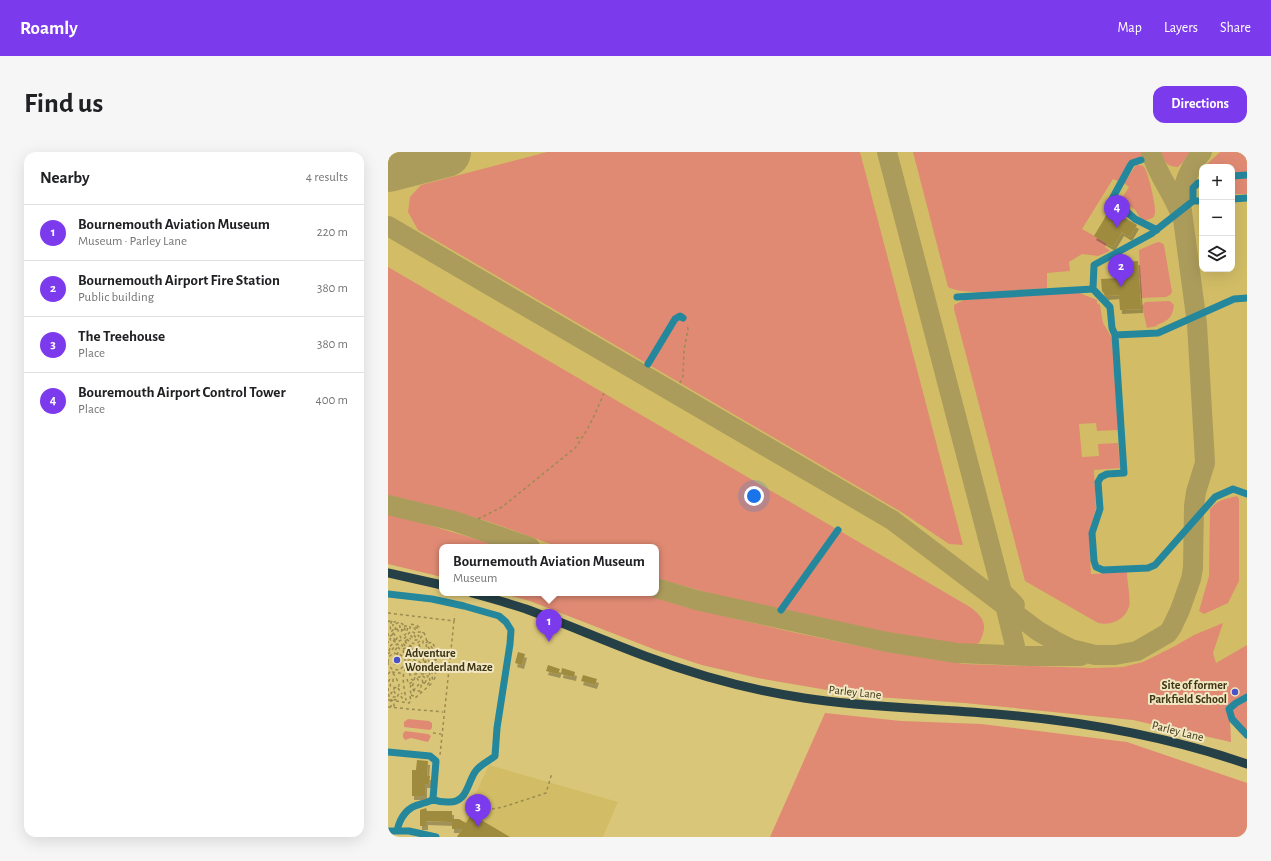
<!DOCTYPE html>
<html lang="en">
<head>
<meta charset="utf-8">
<style>
	body { margin:0; font-family:"Alegreya Sans",sans-serif; background:#f6f6f6; color:#202124 }
	.controls { position:absolute; right:12px; top:12px; display:grid; overflow:hidden; border-radius:8px; box-shadow:0 4px 16px #0002 }
	.controls button { width:36px; height:36px; display:grid; place-items:center; padding:0; border:0; border-bottom:1px solid #e0e0e0; background:#fff; color:#202124; font:20px sans-serif }
	.you { position:absolute; left:366px; top:344px; width:14px; height:14px; margin:-10px; border:3px solid #fff; border-radius:50%; background:#1a73e8; box-shadow:0 0 0 6px #1a73e833 }
	.badge { display:grid; place-items:center; width:26px; height:26px; border-radius:50%; background:#7c3aed; color:#fff; font-size:13px; font-weight:700 }
	.pin { position:absolute; translate:-50% -33px; filter:drop-shadow(0 1px 2px #0008) }
	.pin::after { content:''; position:absolute; top:21px; width:14px; height:12px; background:inherit; clip-path:polygon(0 0,100% 0,50% 100%) }
	.popup { position:absolute; left:51px; top:392px; width:220px; height:52px; box-sizing:border-box; display:grid; place-content:center; border-radius:8px; background:#fff; filter:drop-shadow(0 1px 3px #0005); font-size:13px; white-space:nowrap; color:#757577 }
	.popup b { font-size:15px; color:#202124 }
	.popup::after { content:''; position:absolute; left:50%; top:100%; margin-left:-8px; border:8px solid transparent; border-top-color:#fff }
	.list { margin:0; padding:0; list-style:none }
	h2 { display:flex; justify-content:space-between; align-items:center; height:52px; margin:0; padding:0 16px; font-size:17px }
	h2 small { font-size:13px; font-weight:400; color:#757577 }
	.list li { display:grid; grid-template-columns:26px 1fr auto; gap:12px; align-items:center; box-sizing:border-box; height:56px; padding:0 16px; border-top:1px solid #e0e0e0 }
	.list b { display:block; font-size:15px; white-space:nowrap }
	.list p { margin:0; font-size:13px; white-space:nowrap; color:#757577 }
	.list em { font-size:13px; font-style:normal; color:#757577 }
	.icon { flex:none; width:22px; height:22px; fill:none; stroke:currentColor; stroke-width:2; stroke-linecap:round; stroke-linejoin:round }
	.map { position:relative; flex:none; width:859px; height:685px; overflow:hidden; border-radius:12px }
	header { display:flex; align-items:center; gap:24px; box-sizing:border-box; height:56px; padding:0 20px; background:#7c3aed; color:#fff }
	header strong { font-size:19px }
	nav { display:flex; gap:22px; margin-inline-start:auto; font-size:14px }
	.intro { display:flex; align-items:center; justify-content:space-between; box-sizing:border-box; height:96px; padding:0 24px }
	h1 { margin:0; font-size:28px }
	.button { padding:10px 18px; border-radius:12px; background:#7c3aed; color:#fff; font-size:14px; font-weight:700 }
	main { display:flex; gap:24px; padding:0 24px }
	aside { flex:1; background:#fff; border-radius:12px; box-shadow:0 4px 16px #0002 }
	.map>svg:first-child { display:block }
</style>
</head>
<body>
<header>
<strong>Roamly</strong>
<nav><a>Map</a><a>Layers</a><a>Share</a></nav>
</header>
<div class="intro"><h1>Find us</h1><a class="button">Directions</a></div>
<main>
<aside>
<h2>Nearby<small>4 results</small></h2>
<ul class="list">
<li><span class="badge">1</span><div><b>Bournemouth Aviation Museum</b><p>Museum · Parley Lane</p></div><em>220 m</em></li>
<li><span class="badge">2</span><div><b>Bournemouth Airport Fire Station</b><p>Public building</p></div><em>380 m</em></li>
<li><span class="badge">3</span><div><b>The Treehouse</b><p>Place</p></div><em>380 m</em></li>
<li><span class="badge">4</span><div><b>Bouremouth Airport Control Tower</b><p>Place</p></div><em>400 m</em></li>
</ul>
</aside>
<div class="map">
<svg width="859" height="685" viewBox="0 0 859 685">
	<defs>
		<filter id="shadow"><feDropShadow dx="2" dy="4" stdDeviation="0" flood-color="#0004"/></filter>
	</defs>
	<rect width="100%" height="100%" fill="#dac679"/>
	<path fill="#d2bd66" fill-rule="evenodd" d="M0 0H859V587L852 581 842 569 843 590 745 568 577 551 474 544 370 526 314 513 268 498 142 449 113 441H268V395H54V425L0 412ZM814 15H844V117H814Z
		M101 613 230 650 215 685H69L73 679 79 660Z"/>
	<path fill="#e08a73" d="M159 0H472L575 393 561 392 515 361 30 78 20 60 22 45 33 33Z
		M525 0H754L755 4 742 9 730 29 725 27 694 77 719 91 717 95 722 99 710 104 694 102 681 110 682 119 659 121V136C638 137 577 145 560 135Z
		M773 0H802L794 11 790 15C778 14 777 11 773 0Z
		M832 0H859V21L844 22V15H816Z
		M748 13C751 13 754 13 756 15 760 19 768 54 767 60 767 63 766 66 762 67 751 71 751 61 746 57 742 54 737 51 733 48L741 35 736 31Z
		M859 26V42H844V27Z
		M771 90 774 91 776 93 784 140 782 143 778 145 753 146 751 98 767 91Z
		M0 115 582 455C597 466 600 474 591 491L585 494C478 480 372 457 268 426V395H171L102 370 70 361 0 343Z
		M689 140 709 148V151L712 153 715 171 724 186 730 278 709 279 708 271 691 272 694 305 711 304 710 292 730 291 732 316 706 318 708 356 701 381 703 422 739 420C739 429 743 448 741 455 737 468 722 474 710 471L637 429 566 157V153L576 148Z
		M782 149 786 153C784 166 781 168 769 173V174L759 176 754 154 757 150Z
		M849 344 851 347V429L840 451 816 462 811 459 821 424 822 357C831 347 837 347 849 344Z
		M0 362 20 367 115 395H54V425L0 412Z
		M113 441H253L297 455 404 480 495 499 576 512 705 516 735 515 755 510 787 494 806 483 835 471 825 501 828 511 859 493V587L852 581 842 569 843 590 745 568 577 551 474 544 370 526 314 513 268 498 142 449Z
		M437 561 513 569 593 572 739 590 859 631V679L856 685H382Z
		M20 567 41 569 44 571V576L42 578 16 575V570Z
		M17 579 40 582 43 584 40 590 23 586 17 588 15 585V582Z"/>
	<g fill="none" stroke-linecap="round" stroke-linejoin="round">
		<path stroke="#ac9c5c" stroke-width="20" d="M499 0 614 440 627 453
			M763 0C769 22 784 40 792 61
			M0 74 504 368 650 479 669 490 683 497 707 503H727L749 499 780 481 784 475 792 458 803 427 805 416 806 354 808 340 817 311 816 293 809 172 793 52C795 31 801 16 814 0
			M0 353 66 369 142 395
			M268 436 308 448 499 490 569 501 643 504H693
			M616 503C622 502 625 500 627 494L616 449"/>
		<path stroke="#ac9c5c" stroke-width="50" d="M0 15 58 0"/>
	</g>
	<path fill="#9e8b3d" filter="url(#shadow)" d="M722 57 749 73 742 85 734 80 725 95 706 84Z
		M750 109 753 157 732 158 731 143 718 144 714 139 713 127 730 126 729 110Z
		M130 500 137 502 134 513 127 511Z
		M160 513 172 517 170 522 158 519Z
		M174 516 187 520 186 525 173 522Z
		M195 523 209 527 207 533 193 529Z
		M29 608 40 609 39 624H42L41 632H37V644H24V618H28Z
		M38 656 39 659H64V667H71L78 671 83 662 122 685H69L74 677H64V670L38 669V674H32V658Z"/>
	<g fill="none" stroke-linecap="round" stroke-linejoin="round">
		<path stroke="#9a8b51" stroke-width="1.5" stroke-dasharray="3 3" stroke-linecap="butt" d="M292 231 295 224 296 198 300 177 299 172
			M188 286 195 285
			M90 367 114 355 187 296C200 279 208 260 216 241
			M0 461 66 469 52 603
			M4 469 2 473 3 480 5 478V472
			M66 469 67 463
			M0 470 1 469 8 470
			M11 474H12V477
			M16 474H20L19 479 21 482
			M7 477 17 478
			M9 477 11 480H13L14 478
			M0 481V485L4 483 7 488 11 489 16 487 22 480V472L28 473 31 475V477L26 474V476L30 480H35C39 484 39 491 38 496 34 499 23 508 17 503 15 501 15 496 14 493L9 492 0 502
			M5 481 7 483 8 482
			M4 483 7 479 8 472 11 470 16 473 18 482 15 484V482
			M26 483 28 486 31 484 25 480 23 484 27 488C32 488 34 485 35 480
			M19 487C23 492 28 493 32 489
			M8 488 10 484H12L14 488
			M0 489V491
			M17 489 19 492 25 495 24 501 21 498 18 500 22 503
			M38 491 42 487
			M31 492 33 497
			M17 494 15 491 21 486 23 487
			M10 495 13 499
			M15 497 23 494
			M7 498 10 495V492
			M1 499 2 496 1 495 7 490 5 488 3 489 2 487 3 486 2 484
			M35 499 42 501 43 500 41 496 39 494
			M28 500V496L35 491V488
			M28 504 30 509 33 511C40 509 43 505 46 499L41 491 44 490 49 499 47 505 43 504
			M32 505 34 503 36 510
			M46 505 48 511
			M9 507 6 508 7 512 10 510V509L9 507 10 499
			M40 508C48 516 42 520 45 529 48 526 48 518 47 513L43 512
			M46 508H48L49 506
			M0 510V506L5 501 11 502 17 506V509L25 507C28 508 29 512 27 515 24 515 19 515 17 518 13 525 17 540 18 548L15 547 11 542 10 543 9 547 6 548V556
			M0 510V513L4 517 11 518 16 514 17 509
			M61 514 94 517
			M21 516 22 513 25 511 23 509 21 510 19 513H22
			M33 516 30 514 31 513 36 514 38 509
			M4 520 12 521V523
			M0 522 2 520C7 521 9 528 11 533L10 536 3 535 2 533 5 530V527H2L0 530
			M29 526 30 528H34L35 530
			M23 527 26 529 24 536 26 539H32L34 530 39 533 42 530
			M26 528 27 525H32V522H37
			M37 531 40 524H38L37 526 35 524 39 519
			M0 536 1 545 3 547V555
			M10 536 14 542
			M6 539 8 543 7 545H5L3 541 6 539V536
			M26 539 27 536 29 535 30 533 34 531
			M23 543 26 544 27 546 43 532C40 527 43 520 40 513 36 518 29 523 22 523L21 519 29 518 32 516
			M0 548H2
			M8 549 21 551 23 549 22 544 23 543 22 536 24 530 21 532 18 525
			M0 555 55 560
			M45 581 53 582
			M98 658 115 655 158 641 164 621"/>
		<path stroke="#24879c" stroke-width="7" d="M753 8 744 11 742 14 724 47 747 67 769 78
			M844 24 859 23
			M844 47 859 46
			M805 49V36L810 31 814 30
			M814 49H805L763 82 706 113 705 137 722 155 724 176 727 183 736 321 719 322 713 325 710 330 712 357 704 381 706 409 708 415 715 418 760 416 767 413 827 345 845 337 859 342
			M569 145 705 137
			M727 183 770 181 846 147 859 146
			M260 212 287 167 292 164 295 166
			M0 442 44 447 76 454 111 464 118 470 123 478 122 492 109 576 107 604C101 609 91 613 87 620 79 632 79 651 60 650 54 650 50 650 45 647
			M393 458 450 378
			M859 545 848 551 841 557 844 567 859 583
			M0 600 42 604 48 609 45 647C41 651 38 650 33 652 19 655 12 665 9 679
			M0 679H21L48 685"/>
		<path stroke="#254047" stroke-width="9" d="M0 421 54 433
			M84 441C102 446 120 451 138 457 178 472 217 489 257 504 308 523 362 538 416 546 480 556 544 556 608 562 693 569 778 584 859 612"/>
		<path stroke="#9a8b51" stroke-width="1.5" stroke-dasharray="3 3" stroke-linecap="butt" d="M2 548 8 549"/>
	</g>
	<g fill="#4b51c6" stroke="#f1e7c2" stroke-width="1.5">
		<circle cx="9" cy="508" r="4"/>
		<circle cx="847" cy="540" r="4"/>
	</g>
	<g text-anchor="middle" dominant-baseline="central" stroke-width="4" stroke-linejoin="round" paint-order="stroke">
		<g font-size="12" font-weight="bold" fill="#3e3616" stroke="#f1e7c2" text-anchor="start">
			<text x="17" y="501">Adventure<tspan x="17" dy="14">Wonderland Maze</tspan></text>
			<text x="839" y="533" text-anchor="end">Site of former<tspan x="839" dy="14">Parkfield School</tspan></text>
		</g>
		<g font-size="12" fill="#3e3616" stroke="#f1e7c2">
			<text transform="translate(467 540) rotate(6)">Parley Lane</text>
			<text transform="translate(790 579) rotate(14)">Parley Lane</text>
		</g>
	</g>
</svg>
<div class="controls">
<button>+</button>
<button>−</button>
<button><svg class="icon" aria-label="layers" viewBox="0 0 24 24"><path d="M12 4l9 5-9 5-9-5zM3 14l9 5 9-5"/></svg></button>
</div>
<div class="you"></div>
<div class="pin badge" style="left:161px;top:490px">1</div>
<div class="popup"><b>Bournemouth Aviation Museum</b>Museum</div>
<div class="pin badge" style="left:733px;top:135px">2</div>
<div class="pin badge" style="left:90px;top:675px">3</div>
<div class="pin badge" style="left:729px;top:76px">4</div>
</div>
</main>
</body>
</html>
